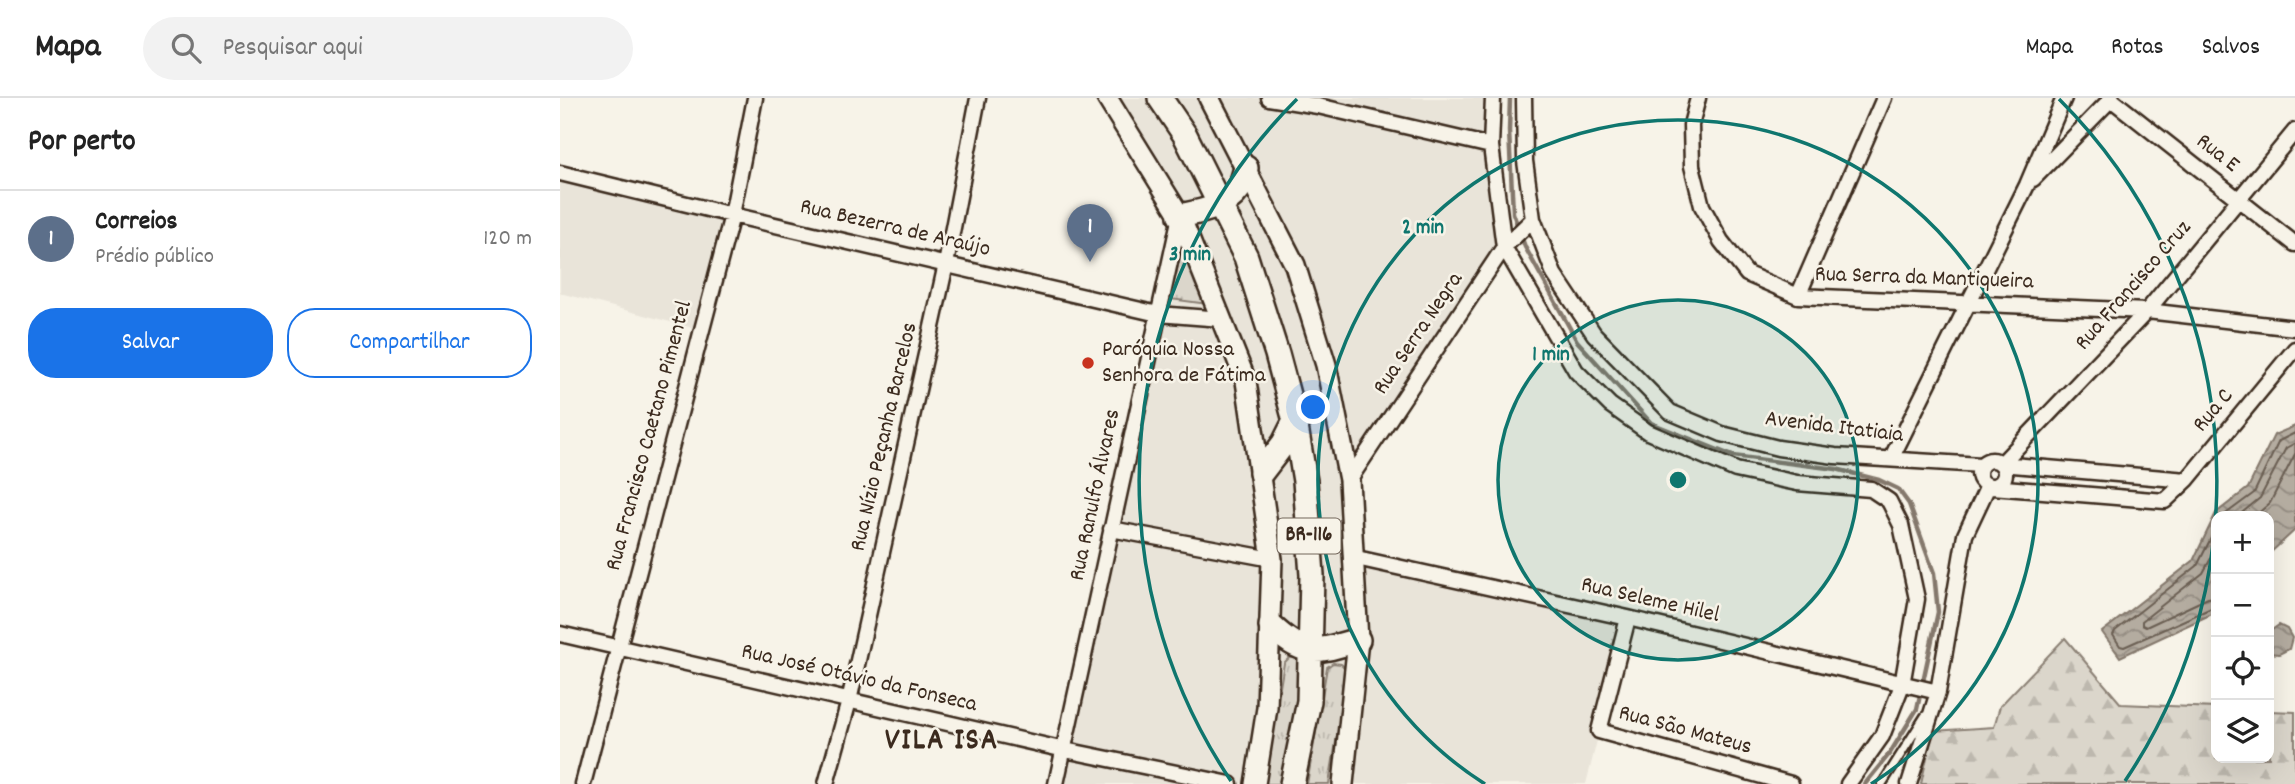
<!DOCTYPE html>
<html lang="pt">
<head>
<meta charset="utf-8">
<style>
	body { margin:0; font-family:Dekko,sans-serif; background:#f2f2f2; color:#222 }
	.controls { position:absolute; right:21px; bottom:21px; display:grid; overflow:hidden; border-radius:14px; box-shadow:0 7px 28px #0002 }
	.controls button { width:63px; height:63px; display:grid; place-items:center; padding:0; border:0; border-bottom:2px solid #e0e0e0; background:#fff; color:#222; font:35px sans-serif }
	.you { position:absolute; left:754px; top:310px; width:24px; height:24px; margin:-18px; border:5px solid #fff; border-radius:50%; background:#1a73e8; box-shadow:0 0 0 10px #1a73e833 }
	.badge { display:grid; place-items:center; width:46px; height:46px; border-radius:50%; background:#1a73e8; color:#fff; font-size:23px; font-weight:700 }
	.pin { position:absolute; translate:-50% -58px; filter:drop-shadow(0 2px 4px #0008) }
	.pin::after { content:''; position:absolute; top:37px; width:24px; height:21px; background:inherit; clip-path:polygon(0 0,100% 0,50% 100%) }
	.list { margin:0; padding:0; list-style:none }
	h2 { display:flex; justify-content:space-between; align-items:center; height:91px; margin:0; padding:0 28px; font-size:30px }
	h2 small { font-size:23px; font-weight:400; color:#767676 }
	.list li { display:grid; grid-template-columns:46px 1fr auto; gap:21px; align-items:center; box-sizing:border-box; height:98px; padding:0 28px; border-top:2px solid #e0e0e0 }
	.list b { display:block; font-size:26px; white-space:nowrap }
	.list p { margin:0; font-size:23px; white-space:nowrap; color:#767676 }
	.list em { font-size:23px; font-style:normal; color:#767676 }
	.actions { display:flex; gap:14px; padding:21px 28px }
	.actions a { flex:1; padding:16px 0; border:2px solid #1a73e8; border-radius:28px; text-align:center; font-size:24px; color:#1a73e8 }
	.actions .main { background:#1a73e8; color:#fff }
	.icon { flex:none; width:38px; height:38px; fill:none; stroke:currentColor; stroke-width:2; stroke-linecap:round; stroke-linejoin:round }
	.map { position:relative; flex:none; width:1735px; height:686px; overflow:hidden }
	header { display:flex; align-items:center; gap:42px; box-sizing:border-box; height:98px; padding:0 35px; background:#fff; border-bottom:2px solid #e0e0e0 }
	header strong { font-size:33px }
	nav { display:flex; gap:38px; margin-inline-start:auto; font-size:24px }
	.search { width:490px; height:63px; background:#f2f2f2; display:flex; align-items:center; gap:18px; box-sizing:border-box; padding:0 24px; border-radius:38px; color:#767676; font-size:26px }
	main { display:flex }
	aside { flex:1; background:#fff }
	.map>svg:first-child { display:block }
</style>
</head>
<body>
<header>
<strong>Mapa</strong>
<div class="search"><svg class="icon" aria-label="search" viewBox="0 0 24 24"><circle cx="10" cy="10" r="6"/><path d="M15 15l6 6"/></svg>Pesquisar aqui</div>
<nav><a>Mapa</a><a>Rotas</a><a>Salvos</a></nav>
</header>
<main>
<aside>
<h2>Por perto<small></small></h2>
<ul class="list">
<li><span class="badge" style="background:#5c6f8a">1</span><div><b>Correios</b><p>Prédio público</p></div><em>120 m</em></li>
</ul>
<div class="actions"><a class="main">Salvar</a><a>Compartilhar</a></div>
</aside>
<div class="map">
<svg width="1735" height="686" viewBox="0 0 1735 686">
	<defs>
		<pattern id="grass-tufts" width="24" height="20" patternUnits="userSpaceOnUse" patternTransform="scale(1.75)"><rect width="24" height="20" fill="#dbd6cb"/><path d="M3 7l-1-3M5 7V3M7 7l1-3M15 17l-1-3M17 17v-4M19 17l1-3" fill="none" stroke="#bdb8ae"/></pattern>
		<pattern id="forest-firs" width="22" height="20" patternUnits="userSpaceOnUse" patternTransform="scale(1.75)"><rect width="22" height="20" fill="#dbd6cb"/><path d="M5 1l3.5 6h-7zM16 11l3.5 6h-7z" fill="#bdb8ae"/></pattern>
		<pattern id="water-waves" width="16" height="10" patternUnits="userSpaceOnUse" patternTransform="scale(1.75)"><rect width="16" height="10" fill="#b4aca0"/><path d="M0 5q4-4 8 0t8 0" fill="none" stroke="#948c82"/></pattern>
	</defs>
	<rect width="100%" height="100%" fill="#f7f3e8"/>
	<filter id="ink" filterUnits="userSpaceOnUse"><feTurbulence type="fractalNoise" baseFrequency=".0143" numOctaves="2"/><feDisplacementMap in="SourceGraphic" scale="14" xChannelSelector="R" yChannelSelector="G"/><feConvolveMatrix kernelMatrix="1 2 1 2 8 2 1 2 1" color-interpolation-filters="sRGB"/></filter>
	<g filter="url(#ink)">
		<path fill="#e9e4d9" d="M546 0H933L944 149 789 382 792 459 1068 520 1026 686H492L620 118Z
			M0 75 171 118 141 232 0 195Z"/>
		<path fill="url(#grass-tufts)" stroke="#8b8074" stroke-width="2" d="M621 155 631 168 648 206 610 201Z
			M739 559 742 565 734 638 723 686H704L724 565 729 560Z
			M773 565 781 566 786 571V584L769 686H747L767 569Z"/>
		<path fill="url(#forest-firs)" stroke="#8b8074" stroke-width="2" d="M1505 540 1561 606 1656 610V660H1709V613L1735 614V686H1361L1373 633 1434 629 1440 608Z"/>
		<path fill="url(#water-waves)" stroke="#84786c" stroke-width="2" d="M1735 328V432L1709 456V418H1656V514L1560 559 1542 534 1633 463 1656 415 1688 390 1714 337Z
			M1719 527 1727 531 1732 540 1729 551 1719 556 1709 555V534Z"/>
		<g fill="none" stroke-linecap="round" stroke-linejoin="round">
			<path stroke="#6b5e52" stroke-width="2" d="M1663 418 1694 395 1719 343 1735 335
				M1678 418 1700 400 1726 350 1735 345
				M1695 418 1710 405 1735 356
				M1656 430 1637 468 1555 533 1553 537 1560 548 1564 549 1656 508
				M1656 451 1643 475 1582 523V527L1586 529 1648 500 1656 499"/>
			<path stroke="#84786c" stroke-width="4.5" d="M950 0 949 33 953 115 965 149 1017 243 1091 325 1173 358 1276 371 1319 382 1338 391 1349 406 1374 475 1378 514 1357 611 1330 655 1305 686"/>
			<g stroke="#3b2a1e" stroke-width="12">
				<path id="service" d="M1322 686 1365 618"/>
			</g>
			<g stroke="#3b2a1e" stroke-width="19">
				<path id="minor" d="M709 0 758 8 931 48
					M933 0 931 48 944 149 1016 273 1050 307 1088 334 1176 372 1237 385 1311 391 1329 403 1341 427 1357 501 1342 587 1322 638 1288 686
					M964 0 965 63 973 121 994 176 1034 236 1110 314 1162 336 1218 350 1275 358 1421 367
					M1138 0 1131 27 1132 68 1142 108 1161 143 1187 176 1238 198 1587 213 1735 230
					M1551 1 1735 146
					M0 75 172 117 598 216 662 221
					M1473 81 1552 0
					M1238 198 1324 0
					M1331 361 1467 87 1504 0
					M1419 375a13 13 0 1 1 26 0a13 13 0 1 1-26 0Z
					M1441 366 1587 213 1735 33
					M1441 366 1627 382
					M789 382 944 149 973 121
					M1432 389 1605 403 1627 382 1735 251
					M551 431 712 461
					M792 459 1068 520 1378 594
					M1068 520 1039 633 1231 686
					M0 536 505 652 670 686
					M23 686 172 117 195 0
					M266 686 289 603 386 166 418 0
					M496 686 620 118
					M1349 686 1378 594 1405 437 1428 388"/>
			</g>
			<g stroke="#3b2a1e" stroke-width="24">
				<path id="secondary" d="M547 0 620 118 686 283 712 461 707 610 695 686
					M649 0 735 167 766 267 789 382 798 542 783 686"/>
			</g>
			<g stroke="#3b2a1e" stroke-width="28">
				<path id="trunk" d="M600 0 625 37 686 159 717 256 735 323 745 383 752 477 749 603 732 686
					M620 118C639 114 665 110 678 92 682 86 684 77 686 70
					M701 375 724 345 735 323
					M711 528C745 560 756 554 798 542"/>
			</g>
			<use href="#service" stroke="#f7f3e8" stroke-width="7"/>
			<use href="#minor" stroke="#f7f3e8" stroke-width="14"/>
			<use href="#secondary" stroke="#f7f3e8" stroke-width="19"/>
			<use href="#trunk" stroke="#f7f3e8" stroke-width="23"/>
		</g>
	</g>
	<circle cx="1118" cy="382" r="180" fill="#0f766e" fill-opacity=".12"/>
	<g fill="none" stroke="#0f766e" stroke-width="3.5">
		<circle cx="1118" cy="382" r="180"/>
		<path d="M925 686A360 360 0 1 1 1311 686"/>
		<path d="M671 683A539 539 0 0 1 737 1M1499 1A539 539 0 0 1 1565 683"/>
	</g>
	<circle fill="#c8321e" stroke="#f7f3e8" stroke-width="2.5" cx="528" cy="265" r="7"/>
	<g text-anchor="middle" dominant-baseline="central" stroke-width="5" stroke-linejoin="round" paint-order="stroke">
		<rect fill="#f7f3e8" stroke="#73665b" stroke-width="2" x="717.5" y="420.5" width="63" height="35" rx="5"/>
		<g font-size="21" font-weight="bold" fill="#3b2a1e">
			<text x="749" y="438">BR-116</text>
		</g>
		<g font-size="23" fill="#3b2a1e" stroke="#f7f3e8">
			<text transform="translate(1657 56) rotate(38)">Rua E</text>
			<text transform="translate(335 131) rotate(13)">Rua Bezerra de Araújo</text>
			<text transform="translate(1364 181) rotate(2)">Rua Serra da Mantiqueira</text>
			<text transform="translate(1574 188) rotate(-49)">Rua Francisco Cruz</text>
			<text transform="translate(859 236) rotate(-56)">Rua Serra Negra</text>
			<text transform="translate(1654 313) rotate(-50)">Rua C</text>
			<text transform="translate(1274 330) rotate(7)">Avenida Itatiaia</text>
			<text transform="translate(90 338) rotate(-75)">Rua Francisco Caetano Pimentel</text>
			<text transform="translate(325 339) rotate(-77)">Rua Nízio Peçanha Barcelos</text>
			<text transform="translate(536 397) rotate(-78)">Rua Ranulfo Álvares</text>
			<text transform="translate(1090 503) rotate(13)">Rua Seleme Hilel</text>
			<text transform="translate(299 581) rotate(13)">Rua José Otávio da Fonseca</text>
			<text transform="translate(1125 633) rotate(15)">Rua São Mateus</text>
		</g>
		<g font-size="23" fill="#3b2a1e" stroke="#f7f3e8" text-anchor="start">
			<text x="542" y="252">Paróquia Nossa<tspan x="542" dy="26">Senhora de Fátima</tspan></text>
		</g>
		<g font-size="30" font-weight="bold" letter-spacing="2" fill="#3b2a1e" stroke="#f7f3e8">
			<text x="382" y="644">VILA ISA</text>
		</g>
	</g>
	<circle cx="1118" cy="382" r="10" fill="#0f766e" stroke="#f7f3e8" stroke-width="3.5"/>
	<g font-size="21" text-anchor="middle" font-weight="bold" fill="#0f766e" stroke="#f7f3e8" stroke-width="5" stroke-linejoin="round" paint-order="stroke">
		<text x="863" y="135">2 min</text>
		<text x="630" y="162">3 min</text>
		<text x="991" y="262">1 min</text>
	</g>
</svg>
<div class="controls">
<button>+</button>
<button>−</button>
<button><svg class="icon" aria-label="locate" viewBox="0 0 24 24"><circle cx="12" cy="12" r="6"/><path d="M12 2v4M12 18v4M2 12h4M18 12h4"/></svg></button>
<button><svg class="icon" aria-label="layers" viewBox="0 0 24 24"><path d="M12 4l9 5-9 5-9-5zM3 14l9 5 9-5"/></svg></button>
</div>
<div class="you"></div>
<div class="pin badge" style="left:530px;top:164px;background:#5c6f8a">1</div>
</div>
</main>
</body>
</html>
